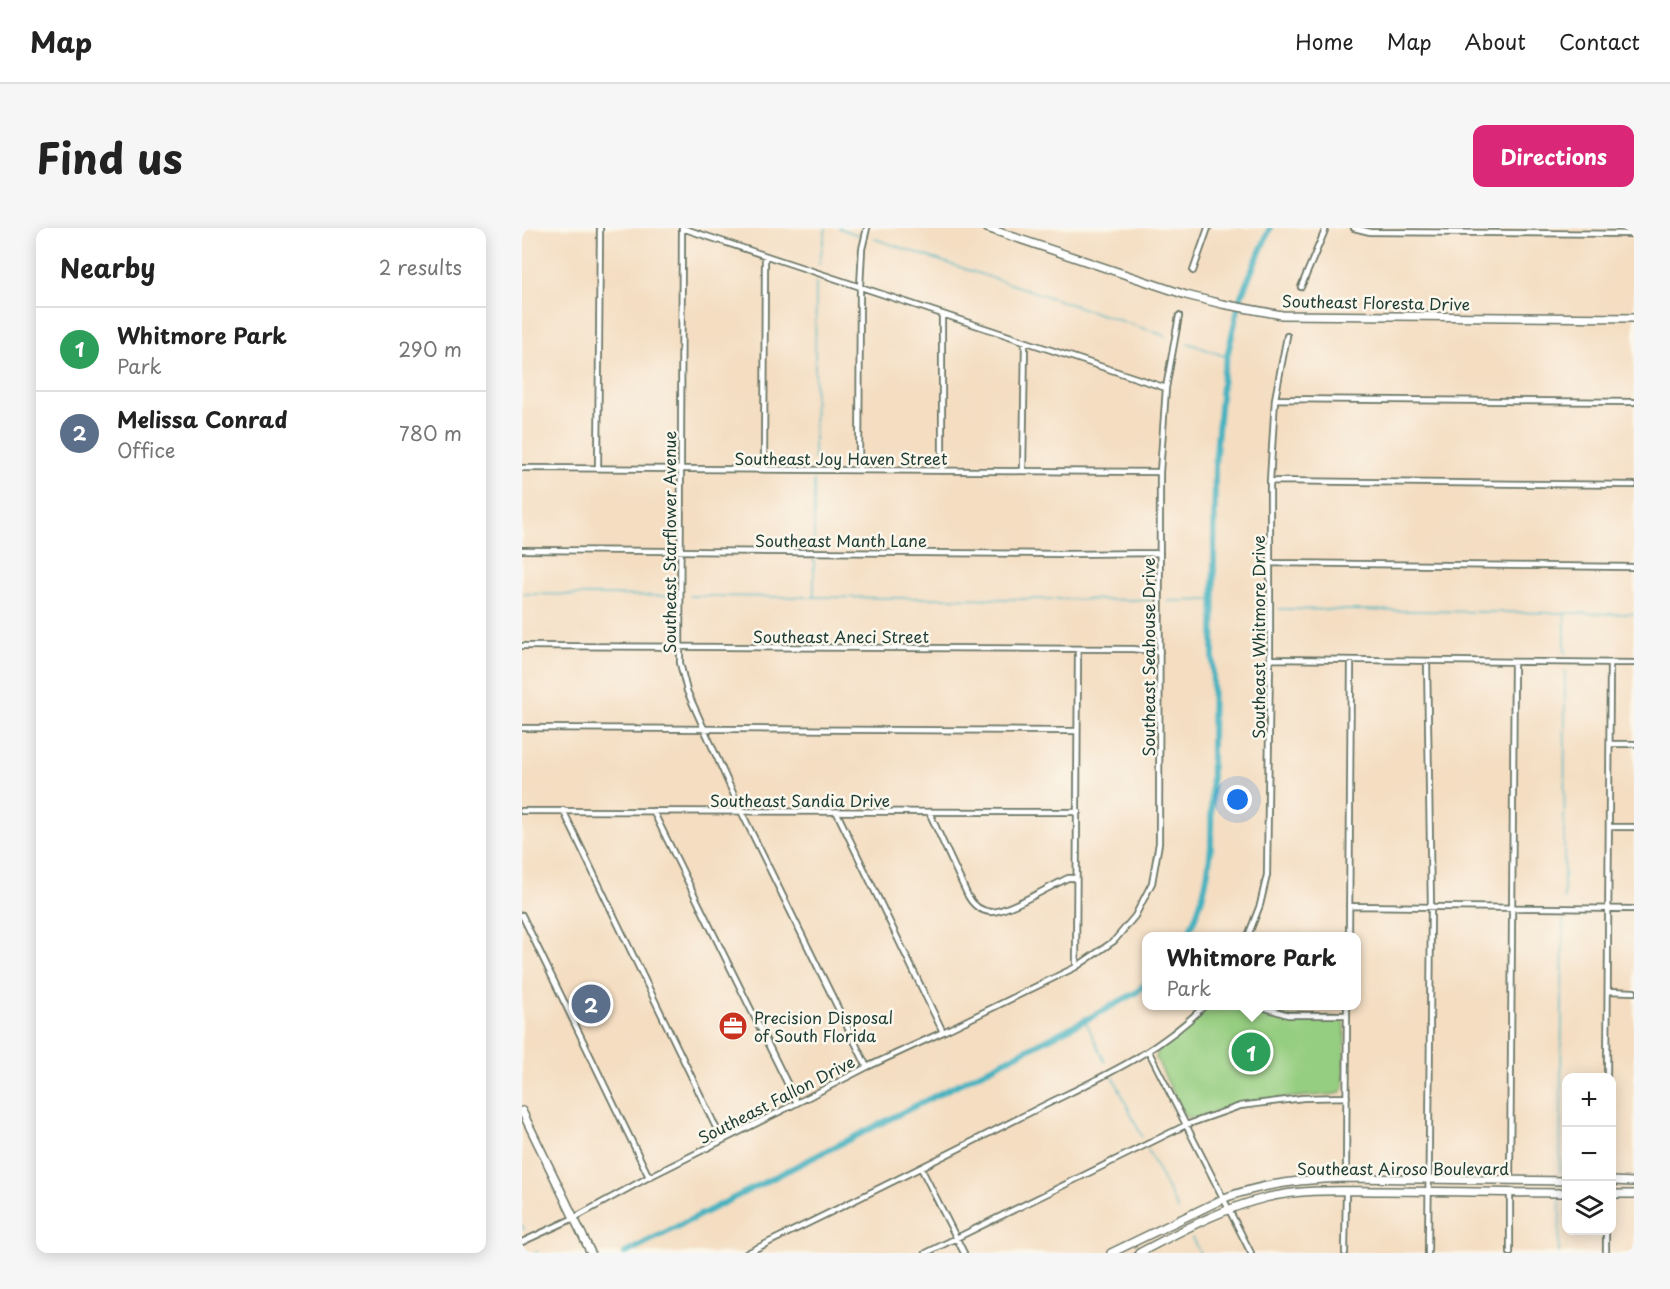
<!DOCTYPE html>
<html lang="en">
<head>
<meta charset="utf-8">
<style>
	body { margin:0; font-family:"Playpen Sans",sans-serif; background:#f6f6f6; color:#222 }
	.controls { position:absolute; right:18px; bottom:18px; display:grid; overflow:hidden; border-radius:12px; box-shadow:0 3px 15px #0003 }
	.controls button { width:54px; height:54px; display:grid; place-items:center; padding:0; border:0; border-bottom:2px solid #e0e0e0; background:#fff; color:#222; font:30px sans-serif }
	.you { position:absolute; left:716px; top:572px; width:21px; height:21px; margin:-15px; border:4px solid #fff; border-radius:50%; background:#1a73e8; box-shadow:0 0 0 9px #1a73e833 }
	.badge { display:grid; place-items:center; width:39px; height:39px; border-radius:50%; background:#db2777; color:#fff; font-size:20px; font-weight:700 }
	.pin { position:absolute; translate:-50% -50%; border:3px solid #fff; box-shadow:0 2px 6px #0006 }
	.popup { position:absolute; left:620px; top:704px; width:219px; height:78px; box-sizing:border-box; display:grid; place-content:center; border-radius:12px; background:#fff; filter:drop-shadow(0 2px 4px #0005); font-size:20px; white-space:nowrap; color:#767676 }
	.popup b { font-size:22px; color:#222 }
	.popup::after { content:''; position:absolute; left:50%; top:100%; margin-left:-12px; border:12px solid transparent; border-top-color:#fff }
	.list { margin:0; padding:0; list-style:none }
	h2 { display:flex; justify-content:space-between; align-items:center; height:78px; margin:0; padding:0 24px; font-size:26px }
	h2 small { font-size:20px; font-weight:400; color:#767676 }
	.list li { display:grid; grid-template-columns:39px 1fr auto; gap:18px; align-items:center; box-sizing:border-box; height:84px; padding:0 24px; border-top:2px solid #e0e0e0 }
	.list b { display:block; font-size:22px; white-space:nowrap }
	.list p { margin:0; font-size:20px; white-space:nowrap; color:#767676 }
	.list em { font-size:20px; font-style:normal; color:#767676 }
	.icon { flex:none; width:33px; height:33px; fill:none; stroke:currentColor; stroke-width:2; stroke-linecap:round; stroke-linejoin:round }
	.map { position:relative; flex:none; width:1112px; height:1025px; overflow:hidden; border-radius:12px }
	header { display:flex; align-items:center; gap:36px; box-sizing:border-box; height:84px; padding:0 30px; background:#fff; border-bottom:2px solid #e0e0e0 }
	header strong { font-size:28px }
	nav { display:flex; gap:33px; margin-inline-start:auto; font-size:21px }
	.intro { display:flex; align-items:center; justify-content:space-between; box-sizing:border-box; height:144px; padding:0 36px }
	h1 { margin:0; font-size:42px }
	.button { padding:15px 27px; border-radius:12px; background:#db2777; color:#fff; font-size:21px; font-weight:700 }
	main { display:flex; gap:36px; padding:0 36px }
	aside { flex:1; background:#fff; border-radius:12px; box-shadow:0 3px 15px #0003 }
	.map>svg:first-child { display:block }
</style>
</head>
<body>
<header>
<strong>Map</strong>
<nav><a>Home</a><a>Map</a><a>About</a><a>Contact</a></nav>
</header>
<div class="intro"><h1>Find us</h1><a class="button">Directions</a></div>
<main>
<aside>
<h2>Nearby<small>2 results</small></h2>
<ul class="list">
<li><span class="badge" style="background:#2e9e5b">1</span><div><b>Whitmore Park</b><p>Park</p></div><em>290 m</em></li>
<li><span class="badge" style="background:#5c6f8a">2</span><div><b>Melissa Conrad</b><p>Office</p></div><em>780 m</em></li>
</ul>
</aside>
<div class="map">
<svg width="1112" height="1025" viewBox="0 0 1112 1025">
	<rect width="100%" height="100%" fill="#fbf7ec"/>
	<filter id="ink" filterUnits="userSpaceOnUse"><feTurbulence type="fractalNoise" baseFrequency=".0167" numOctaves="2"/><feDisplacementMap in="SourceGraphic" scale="12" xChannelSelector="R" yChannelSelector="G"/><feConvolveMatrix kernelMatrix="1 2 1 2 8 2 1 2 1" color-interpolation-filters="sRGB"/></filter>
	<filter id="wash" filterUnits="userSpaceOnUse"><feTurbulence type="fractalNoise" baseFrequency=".008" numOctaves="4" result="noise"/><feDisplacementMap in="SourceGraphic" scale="24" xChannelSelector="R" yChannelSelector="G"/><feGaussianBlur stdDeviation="1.35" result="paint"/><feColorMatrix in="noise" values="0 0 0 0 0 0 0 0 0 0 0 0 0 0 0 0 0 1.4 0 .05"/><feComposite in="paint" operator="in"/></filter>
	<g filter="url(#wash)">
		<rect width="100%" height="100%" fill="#f4ddc1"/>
		<path fill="#96ce81" stroke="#5a865a" stroke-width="1.5" d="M686 778H730L742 784 762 789H813L820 792 823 797 822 859 819 864 815 866 734 872 673 890H667L662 887 634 830 636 822 640 817 672 793Z"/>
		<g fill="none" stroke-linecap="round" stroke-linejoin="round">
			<path stroke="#43b1bf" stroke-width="1.5" d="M317 0 336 7
				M353 11 644 108
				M297 36 304 0
				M666 115 705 129
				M292 231 294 54
				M292 252V316
				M292 330V369
				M0 366 149 368
				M168 368 630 372
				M646 373 692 372
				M757 381 1112 386
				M1043 425V385
				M1042 671 1043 443
				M563 792 583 834
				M592 850 620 909
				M626 922 656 982
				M1038 945 1041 691
				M0 997 2 1002
				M670 1010 678 1025
				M14 1023 15 1025
				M1037 1025 1038 973"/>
			<path stroke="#43b1bf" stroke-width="6" d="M665 708C680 677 686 653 689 618L693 236 701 146 719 68 748 0
				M103 1025 573 787 615 764 624 755"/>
		</g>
	</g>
	<g filter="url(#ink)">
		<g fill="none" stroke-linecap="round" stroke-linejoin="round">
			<g stroke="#6a7565" stroke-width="8">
				<path id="street" d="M160 0 158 435 165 463 220 585 345 839
					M160 0 644 160
					M832 0 848 4 1112 6
					M671 43 686 0
					M779 59 804 0
					M753 171 1112 174
					M0 240 638 244
					M76 240 78 0
					M242 241 243 28
					M337 242 338 59 340 21 345 0
					M501 242 503 114
					M420 243V87
					M748 253 1112 257
					M0 322 545 326 638 325
					M748 335 1112 339
					M0 418 611 421 638 424
					M748 431 1112 435
					M905 433 909 679 906 1025
					M0 500 555 503
					M1088 516H1112
					M41 582 200 912
					M0 583 556 584
					M131 583 275 875
					M407 584 446 668C451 677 458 683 469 684 485 684 529 658 546 650H554
					M315 585 421 804
					M1088 599H1112
					M827 678 1112 681
					M0 687 127 949
					M726 708 738 677 745 647 748 431V253L753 171 765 108
					M827 708 829 432
					M554 739 556 421
					M1086 763 1112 764
					M737 778 766 787H825
					M627 824 729 1025
					M1085 850 1088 435
					M399 940 442 1025
					M824 950 825 778
					M988 953 992 434
					M0 1014 52 990 127 949 275 875 345 839 421 804 554 739 592 713 613 688 630 655 637 615 638 244 644 160 657 88
					M225 1025C320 979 415 932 509 884 570 853 635 827 682 778
					M404 1025 664 897 718 878 781 870 825 869
					M823 1025 824 963
					M988 1025V965
					M1084 1025V1002"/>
			</g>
			<g stroke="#6a7565" stroke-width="10">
				<path id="secondary" d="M465 0 664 67 700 76 760 87 1112 90
					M0 883 69 1025
					M1090 953 1112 954
					M1090 966H1112
					M589 1025 705 969C744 955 783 951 824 950L1044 953
					M617 1025C658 1004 698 981 743 970 781 960 822 963 861 963 922 963 983 965 1044 965"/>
			</g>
			<use href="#street" stroke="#fff" stroke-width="4.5"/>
			<use href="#secondary" stroke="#fff" stroke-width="7"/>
		</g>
	</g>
	<defs>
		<g id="office-disc" transform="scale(1.5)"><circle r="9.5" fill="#c8321e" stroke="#fbf7ec"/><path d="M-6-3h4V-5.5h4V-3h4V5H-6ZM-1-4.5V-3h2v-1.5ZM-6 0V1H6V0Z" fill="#fff"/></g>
	</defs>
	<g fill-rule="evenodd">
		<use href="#office-disc" x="211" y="798"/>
	</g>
	<g text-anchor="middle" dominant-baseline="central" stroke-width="5" stroke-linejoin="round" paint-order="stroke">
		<g font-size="16" fill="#1f3d34" stroke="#fbf7ec">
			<text transform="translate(854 74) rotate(1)">Southeast Floresta Drive</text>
			<text x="319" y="230">Southeast Joy Haven Street</text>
			<text x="319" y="312">Southeast Manth Lane</text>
			<text transform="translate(147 314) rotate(-90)">Southeast Starflower Avenue</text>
			<text x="319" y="408">Southeast Aneci Street</text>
			<text transform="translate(736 409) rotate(-90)">Southeast Whitmore Drive</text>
			<text transform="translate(626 429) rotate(-90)">Southeast Seahouse Drive</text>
			<text x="278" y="572">Southeast Sandia Drive</text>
			<text transform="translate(254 871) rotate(-27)">Southeast Fallon Drive</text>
			<text x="881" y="940">Southeast Airoso Boulevard</text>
		</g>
		<g font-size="16" fill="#1f3d34" stroke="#fbf7ec" text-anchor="start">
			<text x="232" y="789">Precision Disposal<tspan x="232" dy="18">of South Florida</tspan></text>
		</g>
	</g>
</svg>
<div class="controls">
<button>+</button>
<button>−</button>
<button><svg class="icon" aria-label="layers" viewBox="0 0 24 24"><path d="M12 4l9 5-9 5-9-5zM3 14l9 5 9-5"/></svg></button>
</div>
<div class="you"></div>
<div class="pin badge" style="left:729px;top:824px;background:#2e9e5b">1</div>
<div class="popup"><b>Whitmore Park</b>Park</div>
<div class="pin badge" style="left:69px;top:776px;background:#5c6f8a">2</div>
</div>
</main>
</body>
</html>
